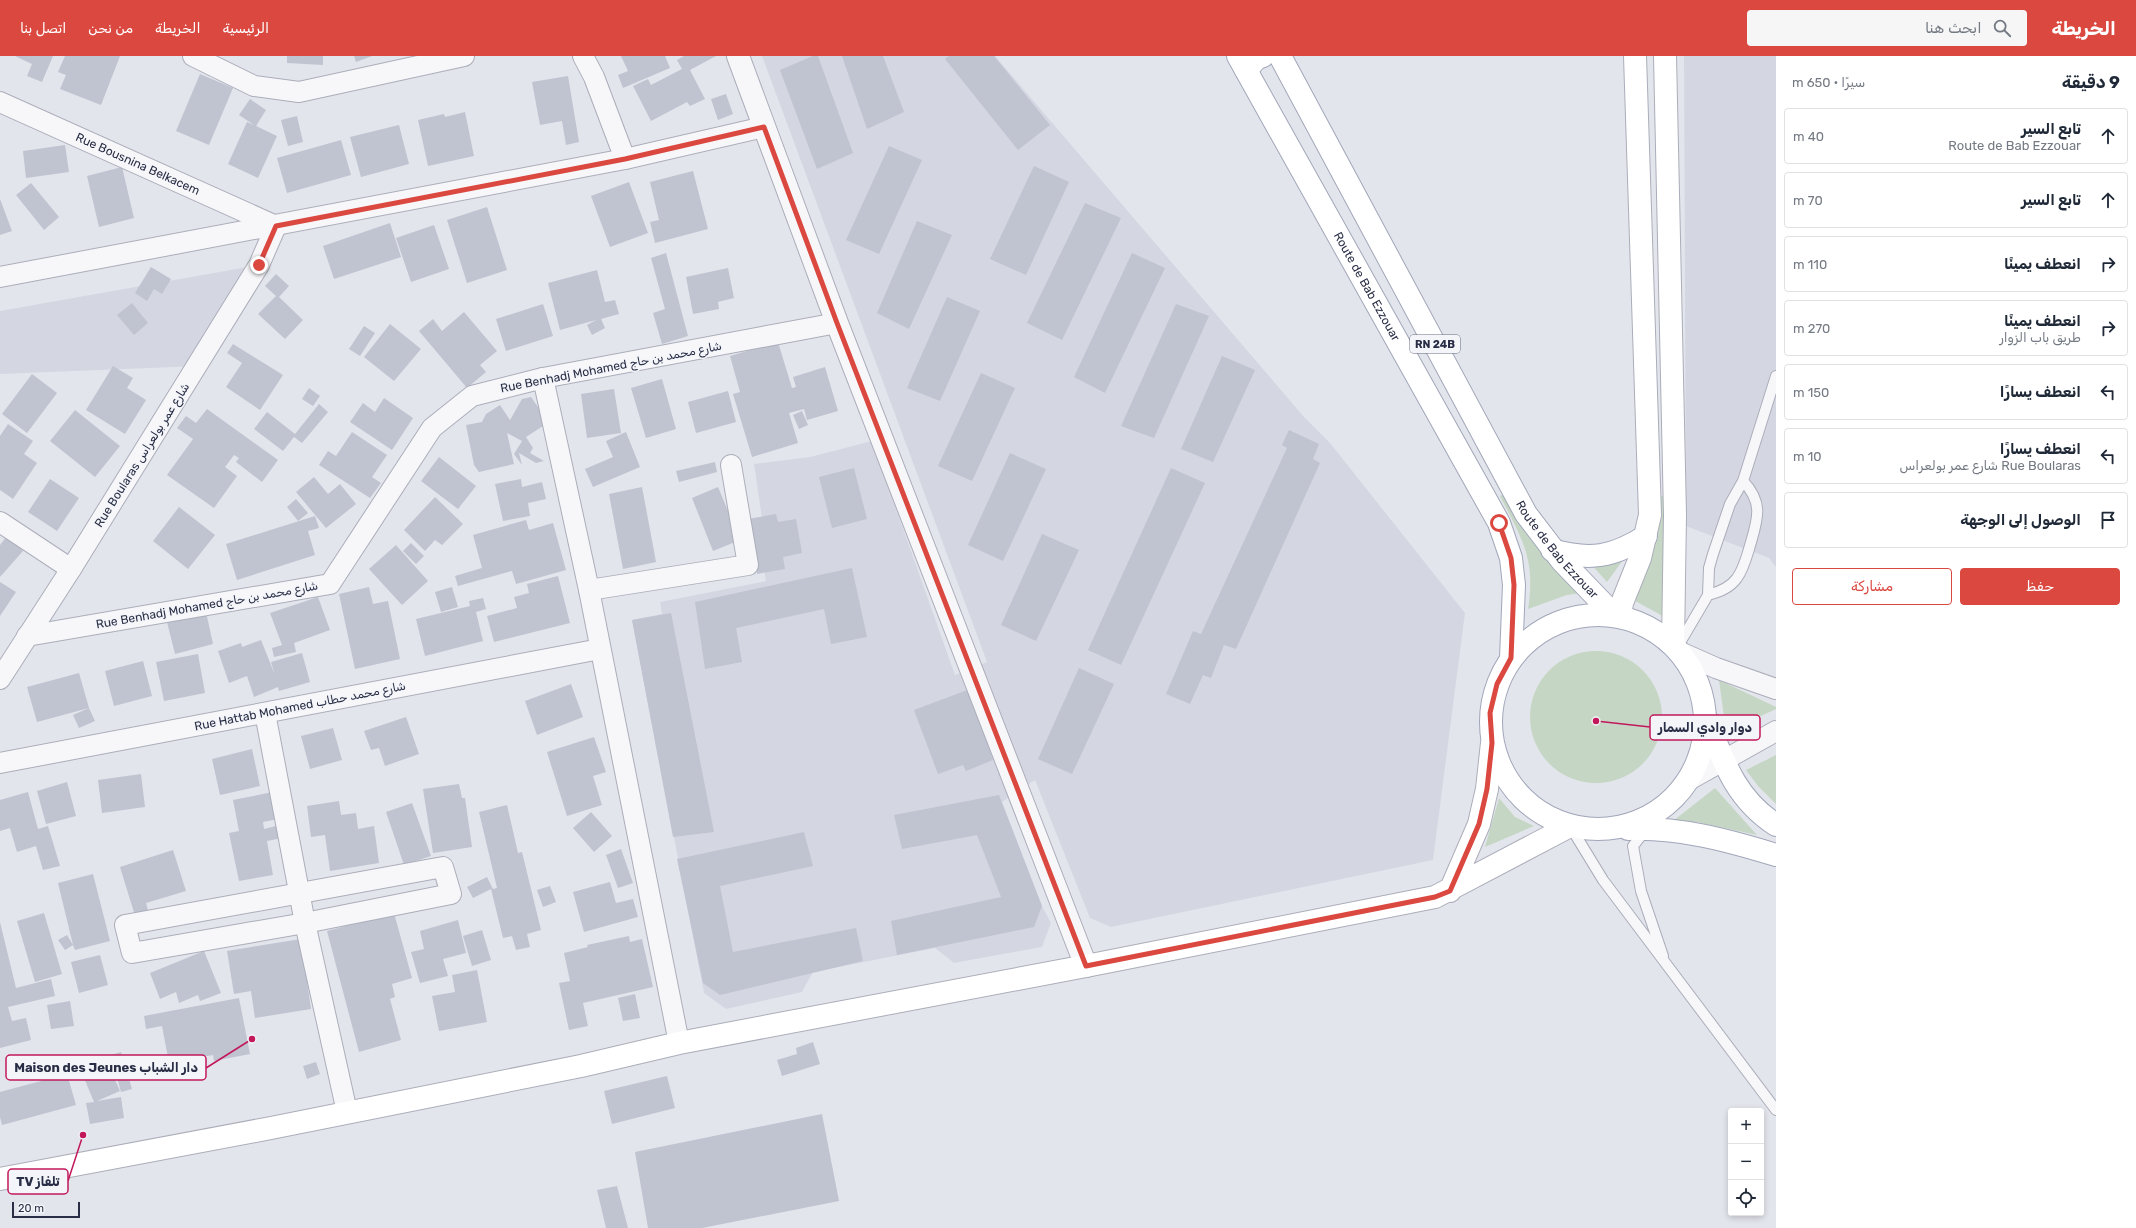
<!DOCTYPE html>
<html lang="ar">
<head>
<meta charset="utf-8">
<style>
	body { margin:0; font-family:Rubik,Vazirmatn,sans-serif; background:#f6f6f7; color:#1f2937; direction:rtl }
	.controls { position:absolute; right:12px; bottom:12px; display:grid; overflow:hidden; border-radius:4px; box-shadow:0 2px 6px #0003 }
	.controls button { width:36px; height:36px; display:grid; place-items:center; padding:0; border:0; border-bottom:1px solid #e0e1e3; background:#fff; color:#1f2937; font:20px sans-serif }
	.scale { position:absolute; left:12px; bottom:10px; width:68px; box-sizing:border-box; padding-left:4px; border:2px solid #292e46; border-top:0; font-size:11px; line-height:14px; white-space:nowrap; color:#292e46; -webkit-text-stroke:3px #f3f5f9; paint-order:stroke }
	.stop { position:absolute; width:12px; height:12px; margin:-9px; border:3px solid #da4840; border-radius:50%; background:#fff }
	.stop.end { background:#da4840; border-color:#fff; box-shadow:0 1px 4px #0008 }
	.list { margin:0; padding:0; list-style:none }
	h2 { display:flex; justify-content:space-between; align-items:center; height:52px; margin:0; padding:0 16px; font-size:17px }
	h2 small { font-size:13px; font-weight:400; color:#747a83 }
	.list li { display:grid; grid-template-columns:26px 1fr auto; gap:12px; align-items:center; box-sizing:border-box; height:56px; margin:0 8px 8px; padding:0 8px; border:1px solid #e0e1e3; border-radius:4px }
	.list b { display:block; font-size:15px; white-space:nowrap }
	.list p { margin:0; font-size:13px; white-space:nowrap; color:#747a83 }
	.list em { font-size:13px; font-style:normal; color:#747a83 }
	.actions { display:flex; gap:8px; padding:12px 16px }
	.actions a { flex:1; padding:9px 0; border:1px solid #da4840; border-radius:4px; text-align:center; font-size:14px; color:#da4840 }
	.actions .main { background:#da4840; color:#fff }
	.icon { flex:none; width:22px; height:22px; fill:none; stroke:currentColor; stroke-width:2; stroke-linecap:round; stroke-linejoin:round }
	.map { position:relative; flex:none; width:1776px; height:1172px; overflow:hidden; direction:ltr }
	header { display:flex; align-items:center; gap:24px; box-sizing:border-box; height:56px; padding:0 20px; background:#da4840; color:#fff }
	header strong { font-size:19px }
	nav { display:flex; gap:22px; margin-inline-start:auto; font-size:14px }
	.search { width:280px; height:36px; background:#f6f6f7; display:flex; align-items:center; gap:10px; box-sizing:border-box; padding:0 14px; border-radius:4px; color:#747a83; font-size:15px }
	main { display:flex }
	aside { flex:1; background:#fff }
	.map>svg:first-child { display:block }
</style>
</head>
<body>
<header>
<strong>الخريطة</strong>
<div class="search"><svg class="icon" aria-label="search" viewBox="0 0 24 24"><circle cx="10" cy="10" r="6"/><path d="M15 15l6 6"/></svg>ابحث هنا</div>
<nav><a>الرئيسية</a><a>الخريطة</a><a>من نحن</a><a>اتصل بنا</a></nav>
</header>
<main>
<aside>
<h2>9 دقيقة<small>سيرًا · 650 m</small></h2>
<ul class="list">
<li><svg class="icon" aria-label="ahead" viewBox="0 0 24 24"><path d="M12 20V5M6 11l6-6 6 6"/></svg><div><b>تابع السير</b><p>Route de Bab Ezzouar</p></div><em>40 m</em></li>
<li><svg class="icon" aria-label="ahead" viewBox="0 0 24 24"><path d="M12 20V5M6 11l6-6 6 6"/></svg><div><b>تابع السير</b></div><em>70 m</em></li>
<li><svg class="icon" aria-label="right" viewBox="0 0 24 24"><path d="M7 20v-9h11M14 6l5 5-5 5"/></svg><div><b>انعطف يمينًا</b></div><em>110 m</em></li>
<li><svg class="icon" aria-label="right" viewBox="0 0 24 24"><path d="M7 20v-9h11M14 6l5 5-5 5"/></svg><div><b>انعطف يمينًا</b><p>طريق باب الزوار</p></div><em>270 m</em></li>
<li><svg class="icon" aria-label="left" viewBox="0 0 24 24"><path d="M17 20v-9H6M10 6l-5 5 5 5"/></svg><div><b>انعطف يسارًا</b></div><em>150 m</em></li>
<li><svg class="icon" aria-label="left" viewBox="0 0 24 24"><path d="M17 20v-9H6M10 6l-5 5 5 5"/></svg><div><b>انعطف يسارًا</b><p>Rue Boularas شارع عمر بولعراس</p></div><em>10 m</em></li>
<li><svg class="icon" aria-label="arrive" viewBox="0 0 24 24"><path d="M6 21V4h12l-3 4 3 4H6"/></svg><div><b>الوصول إلى الوجهة</b></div></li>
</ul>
<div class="actions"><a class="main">حفظ</a><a>مشاركة</a></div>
</aside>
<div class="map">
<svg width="1776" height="1172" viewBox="0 0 1776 1172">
	<rect width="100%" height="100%" fill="#e3e5ec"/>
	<path fill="#d4d7e2" d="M762 0H995L1304 361 1330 387 1465 557 1433 804 1111 871 1090 862 1035 724 1002 746 1042 850 1051 867 1042 891 954 907 935 892 813 916 802 936 726 953 704 937 632 564 662 558 660 546 766 525 759 485 763 469 754 408 810 401 872 385 955 619 987 606Z
		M1684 0H1776V511L1769 502 1686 470Z
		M259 209 199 310 0 318V255Z"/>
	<path fill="#c5d7c4" d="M1506 437 1583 537 1567 539 1528 553C1536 503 1522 483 1500 440Z
		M1660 440H1666L1670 564 1628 541 1658 482Z
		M1626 500 1607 526 1590 507Z
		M1530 661a66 66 0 1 1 132 0a66 66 0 1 1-132 0Z
		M1719 624 1776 651V653L1726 676Z
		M1776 699V748L1758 730 1746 714Z
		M1715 732 1757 779 1697 766 1673 765Z
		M1499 742 1515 761 1534 770 1485 791Z"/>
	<path fill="#c0c3d0" d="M15 0H53L42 26 27 20 32 8Z
		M65 0H120L101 49 60 33 66 19 58 16Z
		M287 0H323V9L287 7Z
		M354 0H372L356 6Z
		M621 0H665L670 12 623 32 618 19 628 15Z
		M684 0H716L690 14 705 43 690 50 687 46 651 65 633 30 648 23 651 29 682 13 677 4Z
		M813 0H818L853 97 817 113 780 14Z
		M842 0H883L904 56 867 73Z
		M949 0H994L1050 69 1018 94 945 3Z
		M200 18 233 32 209 89 176 75Z
		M568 20 579 86 566 89 562 65 540 69 532 26Z
		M726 38 733 58 718 64 711 43Z
		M250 43 266 54 256 70 277 80 258 122 228 108 247 66 254 69 239 59Z
		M465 56 474 100 428 110 418 64 444 58 445 61Z
		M297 60 303 86 288 90 281 64Z
		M399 69 409 108 361 121 350 81Z
		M341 84 351 119 287 137 277 102Z
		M65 89 69 116 26 122 23 95Z
		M889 90 922 104 879 198 846 184Z
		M1034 110 1069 126 1026 219 990 203Z
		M122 111 134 162 99 171 87 120Z
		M693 115 708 173 655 187 650 166 659 164 650 126Z
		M629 126 648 177 610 191 591 140Z
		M31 127 59 161 44 174 16 139Z
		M0 143 12 175 0 179Z
		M1085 147 1121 162 1062 284 1027 267Z
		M487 151 507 214 467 227 447 164Z
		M917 165 952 179 909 273 877 257Z
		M390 167 401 201 334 223 323 190Z
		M434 169 449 213 411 226 396 182Z
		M666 197 688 280 662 288 653 257 665 253 651 202Z
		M1132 197 1165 212 1105 337 1074 321Z
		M151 211 171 223 162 238 154 233 147 245 135 237Z
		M728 212 734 242 718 246 719 253 693 258 686 221Z
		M597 214 605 246 615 244 619 258 601 263 605 272 592 279 587 269 596 264 560 274 548 227Z
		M276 218 289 230 279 241 303 264 285 283 258 258 276 240 265 230Z
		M947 241 980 255 940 345 907 332Z
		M132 247 148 267 134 279 117 259Z
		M543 248 553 280 506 295 496 263Z
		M1176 248 1209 260 1154 382 1121 370Z
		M464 256 497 295 480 309 486 316 467 332 419 275 433 263 442 275Z
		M390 268 421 293 394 325 364 301Z
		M364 270 375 277 360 300 349 293Z
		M778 286 792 332 796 331 793 321 825 311 838 355 807 364 804 353 789 357 798 387 752 401 733 338 740 336 730 300Z
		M233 288 283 319 260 354 226 331 242 307 227 297Z
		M1222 300 1255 314 1213 406 1181 393Z
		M113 310 133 322 127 332 146 344 125 378 86 354Z
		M981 317 1015 332 972 425 938 410Z
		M32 318 57 337 27 377 2 358Z
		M662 323 676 373 646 382 631 332Z
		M309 332 320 340 313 350 302 343Z
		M614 333 621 377 587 382 581 338Z
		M728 335 736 366 696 377 688 346Z
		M531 341 540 354 543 370 526 381 533 392 530 397 544 405 536 407 519 397 522 409 514 398 522 385 507 377 514 408 479 416 474 409 466 369 482 366 486 358 500 349 510 364 522 343Z
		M384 342 413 362 392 394 350 366 363 347 375 356Z
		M319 348 328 356 302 387 294 381 283 395 254 373 267 356 295 378Z
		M207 353 278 404 262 426 236 406 239 402 234 399 225 411 237 420 214 452 167 419 193 383 177 372 186 360 196 367Z
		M75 354 120 390 95 421 50 385Z
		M802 355 808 369 799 373 793 359Z
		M8 368 33 385 24 398 37 407 13 443 0 434V380Z
		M1289 374 1319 388 1313 403 1320 407 1236 593 1224 589 1211 622 1203 619 1190 648 1166 638 1193 575 1201 578 1287 392 1282 389Z
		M352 376 387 399 372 421 381 427 370 442 319 409 328 395 336 400Z
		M626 376 640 411 593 431 585 413 613 401 606 385Z
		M1010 397 1046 413 1003 505 968 489Z
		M439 401 476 430 458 453 421 425Z
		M715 406 717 416 679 426 676 415Z
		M854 412 867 463 832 472 819 421Z
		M1171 412 1205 427 1121 609 1088 594Z
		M314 421 328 438 340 428 356 448 326 472 296 436Z
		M50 423 79 442 57 475 28 456Z
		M521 423 522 431 542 426 546 443 528 447 530 460 503 465 495 428Z
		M642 431 656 506 623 513 609 438Z
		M718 431 740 484 713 495 692 442Z
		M435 441 463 468 442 489 435 484 425 495 404 474Z
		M296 443 308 457 298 465 287 451Z
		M179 451 215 479 188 513 153 485Z
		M776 458 778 466 796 463 802 497 783 501 785 513 757 518 748 463Z
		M315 460 319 472 308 475 315 499 237 524 226 488Z
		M526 464 529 474 553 467 566 514 516 528 512 515 458 530 455 520 482 512 473 479Z
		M1042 478 1079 494 1036 585 1001 569Z
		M7 480 23 495 0 521V489Z
		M411 487 424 500 416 508 403 495Z
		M396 489 428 525 402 549 369 513Z
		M852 512 867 581 831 588 824 553 736 572 742 606 705 613 695 546Z
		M558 520 570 567 494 586 487 560 517 552 514 541 529 537 527 528Z
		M0 526 16 536 0 560Z
		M369 531 373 548 388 545 400 603 355 613 339 538Z
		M452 531 458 551 441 556 435 536Z
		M318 541 330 574 294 587 296 596 274 601 272 592 282 589 270 557Z
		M483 542 486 553 476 556 483 585 425 600 416 563 470 550 469 545Z
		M206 556 213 588 175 598 167 566Z
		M671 557 714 776 673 781 632 564Z
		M261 584 275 619 271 606 302 597 310 626 279 635 278 631 254 641 247 620 229 627 218 595 241 587 242 591Z
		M198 598 205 637 164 645 156 606Z
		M143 605 152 640 114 650 105 615Z
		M1079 612 1114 628 1072 718 1038 703Z
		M79 617 89 652 37 666 27 631Z
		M571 628 583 661 537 679 525 645Z
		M970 633 993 704 966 715 963 709 938 718 914 654Z
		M89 652 95 665 79 672 73 659Z
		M406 661 419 698 385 710 379 692 371 694 364 675Z
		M333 672 342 704 310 713 301 680Z
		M594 681 606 716 593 720 602 749 567 760 547 696Z
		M252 693 260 730 220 739 212 703Z
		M141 718 145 751 102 757 98 724Z
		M67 726 76 760 46 768 37 735Z
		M459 728 462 742H465L472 791 433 797 423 733Z
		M28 736 38 773 48 770 60 810 43 814 36 790 17 796 10 772 0 775V744Z
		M273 736 278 763 263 766 264 773 280 769 282 782 267 785 273 819 239 825 229 777 239 775 233 744Z
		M999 739 1042 850 1034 871 897 899 891 865 1001 841 977 779 902 793 894 759Z
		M339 745 341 759 356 757 358 773 374 770 379 807 330 815 325 779 311 781 307 750Z
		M412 747 431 800 404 809 386 756Z
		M507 749 518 797 522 796 541 874 527 878 530 891 516 894 512 880 503 882 491 833 473 842 467 831 487 821 493 833 497 832 479 756Z
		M591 756 612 780 594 796 573 772Z
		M804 776 813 810 720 830 733 896 856 872 863 905 720 939 703 927 677 803Z
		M621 793 633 827 618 832 606 799Z
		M173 794 186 835 146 847 149 858 136 863 120 811Z
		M93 818 110 885 75 894 73 889 65 894 58 884 67 879 73 889 58 827Z
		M610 826 616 847 633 843 638 861 584 876 573 836Z
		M550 830 556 846 543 851 537 834Z
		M44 857 62 918 35 926 17 865Z
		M394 857 412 922 392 928 395 941 390 943 401 984 359 996 327 875Z
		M458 864 466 897 443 903 448 920 420 927 411 896 424 893 420 875Z
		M0 866 16 932 51 923 55 940 8 951 12 965 26 962 31 984 0 992Z
		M482 874 491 904 472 910 463 880Z
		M629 880 630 886 642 883 653 931 583 947 588 970 569 974 559 927 570 925 564 897 588 891 587 889Z
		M301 883 311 953 255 962 251 935 234 938 227 895Z
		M204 895 221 937 200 945 198 939 179 947 176 936 160 943 150 917Z
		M100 899 108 929 79 937 71 906Z
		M477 914 487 966 439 975 432 940 455 936 452 919Z
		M635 938 640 962 623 965 618 942Z
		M239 942 250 998 214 1005 213 999 169 1007 162 970 146 973 144 960Z
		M70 945 74 970 51 973 47 949Z
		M813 986 820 1008 782 1020 777 1004 797 998 796 992Z
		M121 996 132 1033 121 1036 111 999Z
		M67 999V1011L46 1014 45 1001Z
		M104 999 120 1035 97 1045 121 1041 124 1062 90 1068 86 1047 94 1046 79 1010Z
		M316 1006 320 1018 307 1023 303 1010Z
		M67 1018 76 1049 2 1069 0 1061V1036Z
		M667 1020 675 1052 612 1068 604 1035Z
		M822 1058 839 1145 702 1172H648L635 1096Z
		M617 1130 628 1172H606L597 1134Z"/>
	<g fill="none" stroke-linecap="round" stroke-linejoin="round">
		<g stroke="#abaeba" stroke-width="12">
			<path id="service" d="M1708 539C1719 536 1730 532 1737 522 1743 514 1746 503 1749 493 1757 465 1765 448 1743 425
				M1678 590 1708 539 1709 512 1713 498 1730 448 1743 425 1776 320
				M1570 770 1603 824 1776 1054
				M1663 900 1641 835 1633 790 1664 751"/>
		</g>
		<g stroke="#abaeba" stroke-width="22">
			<g id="minor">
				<path d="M193 0 254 30 299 36 464 0"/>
				<path d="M583 0 594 21 625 103"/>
				<path id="s1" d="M0 46 276 170 259 209 71 513 0 623"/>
				<path d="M0 221 625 103 764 71"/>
				<path d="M543 322 589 534 679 987"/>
				<path d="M0 466 71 513"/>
				<path d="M589 534 748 509 731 409"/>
				<path d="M27 580 330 528 432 372 472 340 543 322 837 267"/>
				<path d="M1680 596 1716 612 1776 633"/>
				<path d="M265 657 305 867 347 1056"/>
				<path d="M0 707 600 593"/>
				<path d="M1687 725 1776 675"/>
				<path d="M443 811 451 838 305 867 132 897 125 869Z"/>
			</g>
		</g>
		<g stroke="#abaeba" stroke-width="24">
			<path id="tertiary" d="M738 0 837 267 1086 910"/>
		</g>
		<g stroke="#abaeba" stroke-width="24">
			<path id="secondary" d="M1665 0 1675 459 1673 588
				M1620 560 1622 547 1640 502 1650 459 1635 0
				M1450 835 1479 768 1487 733 1492 687
				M0 1123 271 1072 581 1010 679 987 1086 910 1435 841 1570 770"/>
		</g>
		<g stroke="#a1a6b9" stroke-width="24">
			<g id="primary">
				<path id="s2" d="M1238 0 1499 467 1511 502 1514 529 1511 602"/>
				<path id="s3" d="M1280 0 1526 458 1562 505 1614 559"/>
				<path d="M1246 14 1257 2 1263 0"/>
				<path d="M1552 494C1590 505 1613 501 1646 480"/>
				<circle cx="1598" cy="666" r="107"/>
				<path d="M1707 664C1724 707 1736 743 1776 769"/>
				<path d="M1628 773C1679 771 1727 784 1776 799"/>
			</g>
		</g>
		<use href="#service" stroke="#f7f7fa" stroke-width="10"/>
		<use href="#minor" stroke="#f7f7fa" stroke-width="20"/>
		<use href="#tertiary" stroke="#f7f7fa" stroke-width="22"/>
		<use href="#secondary" stroke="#fff" stroke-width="22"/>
		<use href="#primary" stroke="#fff" stroke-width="22"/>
	</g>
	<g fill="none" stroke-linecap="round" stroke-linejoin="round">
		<path stroke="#da4840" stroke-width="5" d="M259 209 276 170 625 103 764 71 837 267 1086 910 1435 841 1450 835 1479 768 1487 733 1492 687 1490 657 1497 628 1511 602 1514 529 1511 502 1499 467"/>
	</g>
	<g text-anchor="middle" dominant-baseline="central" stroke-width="3" stroke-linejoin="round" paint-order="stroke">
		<rect fill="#f3f5f9" stroke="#666a7c" stroke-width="1" x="1410" y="279" width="50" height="18" rx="3"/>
		<g font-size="11" font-weight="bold" fill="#292e46">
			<text x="1435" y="288">RN 24B</text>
		</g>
		<g font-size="12" fill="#292e46" stroke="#f3f5f9">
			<text stroke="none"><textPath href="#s1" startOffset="151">Rue Bousnina Belkacem</textPath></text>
			<text stroke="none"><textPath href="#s2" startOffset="264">Route de Bab Ezzouar</textPath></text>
			<text transform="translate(611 311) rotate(-11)">Rue Benhadj Mohamed شارع محمد بن حاج</text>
			<text transform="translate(142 399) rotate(-58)">Rue Boularas شارع عمر بولعراس</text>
			<text stroke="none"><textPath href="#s3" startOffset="567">Route de Bab Ezzouar</textPath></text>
			<text transform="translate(207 549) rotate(-10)">Rue Benhadj Mohamed شارع محمد بن حاج</text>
			<text transform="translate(300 650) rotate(-11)">Rue Hattab Mohamed شارع محمد حطاب</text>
		</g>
	</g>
	<path fill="none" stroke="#c2185b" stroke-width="1.5" d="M1596 665L1650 671M252 983L206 1012M83 1079L68 1125"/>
	<g fill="#c2185b" stroke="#f3f5f9" stroke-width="1.5">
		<circle cx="1596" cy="665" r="4"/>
		<circle cx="252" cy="983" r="4"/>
		<circle cx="83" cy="1079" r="4"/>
	</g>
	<g fill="#f3f5f9" stroke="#c2185b" stroke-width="1.5">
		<rect x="1650" y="659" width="110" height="25" rx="4"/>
		<rect x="6" y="999" width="200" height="25" rx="4"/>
		<rect x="8" y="1113" width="60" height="25" rx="4"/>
	</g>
	<g font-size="13" text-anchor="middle" font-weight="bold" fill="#292e46">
		<text x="1705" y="676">دوار وادي السمار</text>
		<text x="106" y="1016">Maison des Jeunes دار الشباب</text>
		<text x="38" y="1130">TV تلفاز</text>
	</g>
</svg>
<div class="controls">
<button>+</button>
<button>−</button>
<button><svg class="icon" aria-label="locate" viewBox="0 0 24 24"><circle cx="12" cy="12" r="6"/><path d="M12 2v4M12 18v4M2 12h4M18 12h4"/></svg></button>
</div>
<div class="scale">20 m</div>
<div class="stop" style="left:1499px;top:467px"></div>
<div class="stop end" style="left:259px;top:209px"></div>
</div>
</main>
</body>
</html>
